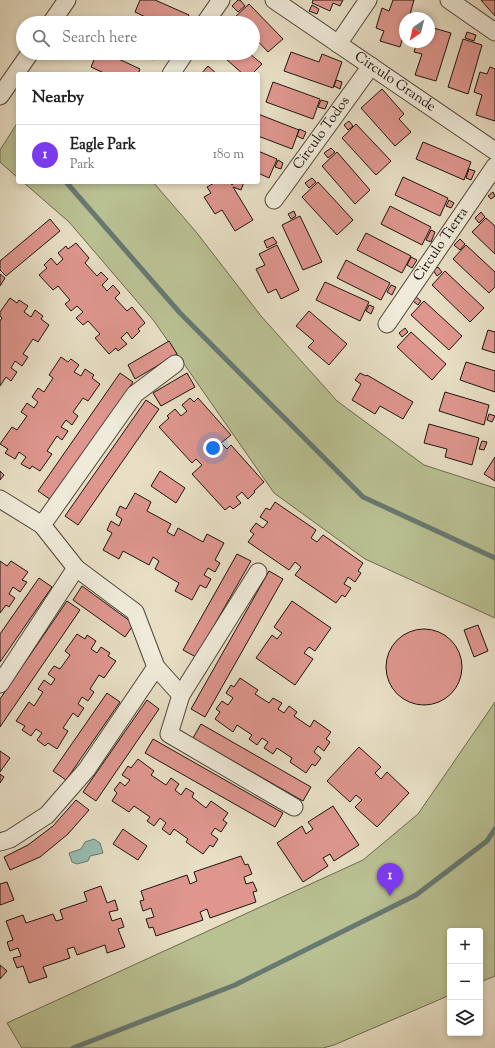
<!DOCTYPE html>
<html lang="en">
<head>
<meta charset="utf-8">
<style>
	body { margin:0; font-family:"Sorts Mill Goudy",serif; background:#f6f6f6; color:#222 }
	.controls { position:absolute; right:12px; bottom:12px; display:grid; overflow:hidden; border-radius:4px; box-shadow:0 2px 6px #0003 }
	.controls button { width:36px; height:36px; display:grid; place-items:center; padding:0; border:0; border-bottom:1px solid #e0e0e0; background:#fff; color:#222; font:20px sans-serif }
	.compass { position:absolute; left:399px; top:12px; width:36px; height:36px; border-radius:50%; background:#fff; box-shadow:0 2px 6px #0003; rotate:215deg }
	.you { position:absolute; left:213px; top:448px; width:14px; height:14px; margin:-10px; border:3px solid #fff; border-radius:50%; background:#1a73e8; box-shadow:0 0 0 6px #1a73e833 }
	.badge { display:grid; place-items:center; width:26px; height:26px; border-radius:50%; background:#7c3aed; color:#fff; font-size:13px; font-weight:700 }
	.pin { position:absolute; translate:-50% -33px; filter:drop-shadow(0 1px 2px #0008) }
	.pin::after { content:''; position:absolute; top:21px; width:14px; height:12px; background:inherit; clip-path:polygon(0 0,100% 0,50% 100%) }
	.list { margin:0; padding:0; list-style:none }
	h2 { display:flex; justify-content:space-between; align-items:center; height:52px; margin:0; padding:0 16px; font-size:17px }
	h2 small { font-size:13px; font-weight:400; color:#767676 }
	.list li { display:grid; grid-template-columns:26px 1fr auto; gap:12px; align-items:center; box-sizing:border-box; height:60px; padding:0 16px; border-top:1px solid #e0e0e0 }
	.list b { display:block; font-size:15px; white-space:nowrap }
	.list p { margin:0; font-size:13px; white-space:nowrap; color:#767676 }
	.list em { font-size:13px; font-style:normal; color:#767676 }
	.icon { flex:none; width:22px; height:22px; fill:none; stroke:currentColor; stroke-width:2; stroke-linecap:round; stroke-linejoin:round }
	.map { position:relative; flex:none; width:495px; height:1048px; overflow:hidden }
	.search { position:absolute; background:#fff; box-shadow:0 2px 6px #0003; left:16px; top:16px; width:244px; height:44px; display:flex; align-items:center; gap:10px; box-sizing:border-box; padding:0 14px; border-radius:22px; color:#767676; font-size:15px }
	.panel { position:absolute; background:#fff; box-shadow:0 2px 6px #0003; left:16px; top:72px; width:244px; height:112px; border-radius:4px }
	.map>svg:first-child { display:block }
</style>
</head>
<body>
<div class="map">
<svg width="495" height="1048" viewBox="0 0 495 1048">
	<rect width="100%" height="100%" fill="#e7dec4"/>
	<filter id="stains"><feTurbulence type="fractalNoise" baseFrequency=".005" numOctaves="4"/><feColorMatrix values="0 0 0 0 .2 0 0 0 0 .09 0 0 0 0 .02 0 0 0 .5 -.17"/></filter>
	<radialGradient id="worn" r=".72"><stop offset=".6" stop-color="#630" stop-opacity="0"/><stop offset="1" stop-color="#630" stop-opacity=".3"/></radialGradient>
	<path fill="#b9c092" stroke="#6c6a50" d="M18 122V178L0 162V150Z
		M23 182H153L197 233 261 316 337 401 424 465 495 488V618L365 559 274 493 154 321 69 222Z
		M495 702V976L480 982V931H450V995L334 1045 323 1048H22L7 1023 363 860 418 814Z"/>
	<path fill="#97bcb3" stroke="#677971" d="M94 839 100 843 103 853 90 856 88 861 77 864 72 862 69 853 81 849 85 842Z"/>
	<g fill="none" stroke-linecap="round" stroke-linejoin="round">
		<path stroke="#677971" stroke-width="5" d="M66 182 180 313 363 497 495 558
			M73 1048 235 985 416 895 487 841 495 829"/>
	</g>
	<path fill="#de968e" stroke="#1f140f" d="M140 0H155L189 15 185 23H158L135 12Z
		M238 0H240L245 6 238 12 232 6Z
		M313 0H343L340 6 333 3 330 11 312 3Z
		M393 0H414L409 18H405V30L400 47 380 41 384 31 376 28 382 8 389 11Z
		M481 0H495V16Z
		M249 4 283 39 268 52 253 36V23H241L235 17Z
		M312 5 319 9 317 14 309 11Z
		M430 27 451 33 436 81 415 75 422 54 414 52 417 42H429Z
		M467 32 476 35 474 41 465 38Z
		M463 39 482 45 468 94 448 87Z
		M291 52 319 62 322 54 342 62 333 88 284 71Z
		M97 53H106L140 69 138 74H106L91 67Z
		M139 53H157L154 60Z
		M159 53H168L165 59 158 56Z
		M219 53H249L262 64 252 74H243Z
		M208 66 217 74H201Z
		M490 67 495 69V121L476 115 482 95 474 92 480 72 487 74Z
		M336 80 342 82 340 89 334 86Z
		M273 82 320 99 313 119 266 102Z
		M382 89 404 114 399 119 411 132 395 146 361 108Z
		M321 100 328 102 325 109 318 107Z
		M258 114 299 130 292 149 258 136Z
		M349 121 353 126 348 130 344 125Z
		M356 124 391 161 376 175 342 138Z
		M299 129 306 132 303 139 297 136Z
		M423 142 471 162 464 180 416 159Z
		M331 148 335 152 328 158 324 153Z
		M258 151 277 159 269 178 258 173Z
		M337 152 370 190 355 204 322 166Z
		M278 160 283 163 281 169 275 167Z
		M469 169 475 171 471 180 466 178Z
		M403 177 448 198 440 216 395 195Z
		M312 178 316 182 309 188 305 183Z
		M216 182H230L232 185 234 182H244L241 190 233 187 253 220 235 231 222 210 215 214 204 197 211 193 207 187Z
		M318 182 353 220 337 235 302 197Z
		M493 192 495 196 491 199 488 196Z
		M449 200 454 203 451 208 446 206Z
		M390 206 431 227 422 245 381 224Z
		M294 211 296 216 291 219 288 214Z
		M481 212 485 217 479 223 475 218Z
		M300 216 322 262 303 270 282 225Z
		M486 218 495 226V254L472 232Z
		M50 219 60 231 6 276 0 270V261Z
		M431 230 435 232 431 242 426 240Z
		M366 233 411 256 402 273 357 250Z
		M273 237 277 243 267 248 264 241Z
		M460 239 465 244 460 250 454 245Z
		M76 243 89 258 85 263 97 276 101 272 108 279 102 285 107 291 113 285 120 293 115 298 127 311 132 307 145 323 138 329 140 331 132 339 127 332 121 338 127 344 118 351 116 348 109 354 95 338 100 334 88 321 83 325 76 318 83 312 77 306 71 311 65 304 70 300 58 286 53 290 39 275 47 268 44 265 51 258 57 265 63 259 58 253 66 246 68 249Z
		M277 245 299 290 281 299 276 289 268 293 256 269 265 265 259 254Z
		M466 245 495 272V287L489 293 453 259Z
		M411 257 417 260 412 268 407 265Z
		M346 260 390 283 381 300 337 278Z
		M438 267 442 272 437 276 433 270Z
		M445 271 484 308 470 322 432 285Z
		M0 274 5 278 0 286Z
		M325 282 369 302 360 321 316 300Z
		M391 285 396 287 392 295 387 292Z
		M416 297 421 301 418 305 413 301Z
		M10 298 17 303 19 300 28 306 24 312 31 317 35 310 43 316 41 319 49 325 38 342 33 339 23 354 28 357 22 366 15 361 11 368 17 372 11 381 6 377 0 386V321L2 318 0 316V312Z
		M424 301 462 336 449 350 411 315Z
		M369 305 374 307 371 314 366 311Z
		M309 311 347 344 329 365 308 347 314 341 296 326Z
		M405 328 408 332 402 337 399 333Z
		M488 330 495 332V353L482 349Z
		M411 332 446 364 432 380 397 347Z
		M169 341 177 354 135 379 128 365Z
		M61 357 68 362 71 359 79 365 74 372 81 376 85 369 94 375 92 378 100 384 88 401 83 398 73 412 78 416 72 425 66 420 61 427 68 431 62 440 57 436 47 451 52 454 40 471 32 466 30 469 21 464 26 457 19 452 15 459 5 453 8 449 0 444 12 427 17 430 27 416 21 412 27 403 34 408 38 402 32 397 38 388 44 392 53 378 49 375Z
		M466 362 495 371V392L460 380Z
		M120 373 133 382 51 500 38 491Z
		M187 373 195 387 161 406 153 393Z
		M360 373 366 376 367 375 413 402 403 419 380 406 375 414 352 400 361 384 355 380Z
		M445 392 489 405 484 425 439 411Z
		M190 398 194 402 198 398 231 435 221 443 227 449 231 445 264 482 254 491 255 492 248 499 242 492 236 497 241 503 233 509 230 506 225 510 192 474 202 465 196 459 192 463 159 427 169 418 167 416 175 409 181 416 187 411 182 405Z
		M146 400 159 409 78 525 65 516Z
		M489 414 495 416 492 422 487 420Z
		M429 424 479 438 472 465 445 457 447 449 424 443Z
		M482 441 487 442 484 450 479 449Z
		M495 457V481L484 474Z
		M0 471 4 475 0 480Z
		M160 471 185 488 176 503 151 486Z
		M135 493 151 502 147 511 171 524 167 532 174 536 178 528 203 542 207 534 224 543 215 560 220 563 215 572 208 568 204 575 211 579 206 588 200 585 192 600 175 591 179 583 155 569 159 561 153 557 149 565 123 551 119 559 103 550 112 533 107 530 111 521 119 526 122 519 116 515 120 506 126 509Z
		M275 502 316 530 311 538 317 542 323 535 363 563 358 571 361 573 355 582 348 577 344 584 351 588 345 597 342 595 336 603 295 575 301 567 295 562 289 570 248 542 254 534 250 531 256 523 263 528 268 522 260 517 266 508 270 510Z
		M237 554 251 561 196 657 183 650Z
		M0 561 7 566 11 561 28 572 22 580 27 582 20 592 13 587 9 594 15 598 9 607 6 605 0 613Z
		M269 571 283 579 205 717 191 709Z
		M39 578 52 587 0 662V634Z
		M82 586 134 624 125 637 73 600Z
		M67 601 80 610 0 727V699Z
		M292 601 331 628 315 651 309 647 304 653 313 659 295 685 256 658 272 635 277 639 282 633 274 627Z
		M478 625 488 651 474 657 464 630Z
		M386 667a38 38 0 1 1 76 0a38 38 0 1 1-76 0Z
		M77 634 85 639 87 635 96 641 91 649 97 653 101 647 110 653 108 656 116 661 104 678 99 675 90 689 94 692 88 701 82 697 78 704 84 708 78 717 73 713 63 728 68 731 57 749 48 743 45 746 37 740 42 733 36 729 31 736 22 730 25 726 16 721 29 702 34 706 43 692 38 689 44 680 51 685 55 679 48 674 54 666 60 669 70 655 65 651Z
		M240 678 258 690 255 694 269 703 273 698 282 703 278 709 284 713 289 706 297 712 294 716 310 727 314 720 331 732 326 739 330 742 324 751 318 746 314 752 321 758 315 766 312 764 306 773 290 762 292 758 277 748 273 754 264 748 268 742 262 738 257 745 249 739 252 735 237 725 233 732 215 719 220 712 216 709 222 701 228 705 233 698 226 693 231 685 234 687Z
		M107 693 120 702 66 780 53 771Z
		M147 700 159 709 96 801 83 792Z
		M201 724 311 787 303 801 193 738Z
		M153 739 283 813 275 827 145 753Z
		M359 747 381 767 375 773 381 779 387 772 409 793 377 827 355 807 362 800 356 795 350 802 327 781Z
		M0 751 10 758 0 772Z
		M138 759 154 771 151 775 166 785 171 778 179 784 175 790 181 795 186 788 194 793 192 797 206 808 211 801 228 813 223 820 227 823 221 832 215 828 211 834 218 839 213 847 210 845 203 854 186 842 188 839 174 829 170 835 162 829 166 823 160 818 154 826 147 821 150 817 134 806 129 812 112 801 117 793 114 790 120 782 125 786 130 780 122 775 128 766 131 768Z
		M0 774 4 777 0 783Z
		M76 800 89 810 68 834 40 857 10 870 4 857 28 845 53 826Z
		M333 806 359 845 334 861 330 854 323 858 328 866 303 882 277 843 302 826 306 834 313 829 308 822Z
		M123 829 147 846 138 860 113 844Z
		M241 856 245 865 248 864 252 874 244 877 246 884 253 882 257 891 253 892 256 902 210 918 207 909 200 912 203 920 156 936 153 927 149 928 146 919 154 917 151 908 143 911 140 901 144 900 141 891 187 875 190 884 197 881 194 872Z
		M7 882 14 900 0 905V884Z
		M101 886 107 903 115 900 118 910 109 912 112 921 121 918 124 927 118 929 125 947 107 953 105 945 77 955 74 947 67 949 70 958 43 967 47 977 29 983 23 966 17 968 13 958 21 956 18 948 10 951 7 942 13 940 6 921 23 915 26 923 53 914 56 921 63 919 60 910 87 901 84 892Z
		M0 965 7 971 0 979Z"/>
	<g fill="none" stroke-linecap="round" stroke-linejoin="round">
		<g stroke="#51463c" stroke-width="19">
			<g id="minor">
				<path id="s1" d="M274 0 495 151"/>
				<path d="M449 0 495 32"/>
				<path d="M51 23 67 0"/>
				<path d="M205 23 221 0"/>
				<path d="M338 44 368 0"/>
				<path d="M171 74 185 53"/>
				<path d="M0 96 30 53"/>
				<path id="s2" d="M274 200 371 66"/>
				<path id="s3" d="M387 324 495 166"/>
				<path d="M0 499 42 525"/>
				<path d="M76 568 42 525 135 394 175 364"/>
				<path d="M0 684 76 568 135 612 156 667"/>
				<path d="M181 695 258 572"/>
				<path d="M0 842 10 839 47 815 87 769 156 667 181 695 169 734 294 807"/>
			</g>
		</g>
		<use href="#minor" stroke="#efead9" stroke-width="17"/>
	</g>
	<g text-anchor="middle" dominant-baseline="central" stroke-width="3.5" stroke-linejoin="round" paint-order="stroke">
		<g font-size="14" fill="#1f140f" stroke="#efead9">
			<text stroke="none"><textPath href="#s1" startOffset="146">Circulo Grande</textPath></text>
			<text stroke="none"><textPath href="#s2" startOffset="82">Circulo Todos</textPath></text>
			<text stroke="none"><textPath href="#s3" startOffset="96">Circulo Tierra</textPath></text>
		</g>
	</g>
	<rect width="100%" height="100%" filter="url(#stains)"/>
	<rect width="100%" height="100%" fill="url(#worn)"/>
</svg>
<div class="controls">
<button>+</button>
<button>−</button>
<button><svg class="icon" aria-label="layers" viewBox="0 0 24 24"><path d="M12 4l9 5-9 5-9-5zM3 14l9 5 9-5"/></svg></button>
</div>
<svg class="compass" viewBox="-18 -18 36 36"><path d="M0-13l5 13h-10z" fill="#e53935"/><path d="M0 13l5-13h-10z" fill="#767676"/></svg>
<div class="you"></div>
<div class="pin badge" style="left:390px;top:896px">1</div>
<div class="search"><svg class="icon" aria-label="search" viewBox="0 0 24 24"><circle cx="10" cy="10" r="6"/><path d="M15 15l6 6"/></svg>Search here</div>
<section class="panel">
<h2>Nearby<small></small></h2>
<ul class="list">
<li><span class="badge">1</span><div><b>Eagle Park</b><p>Park</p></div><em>180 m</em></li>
</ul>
</section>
</div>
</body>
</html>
